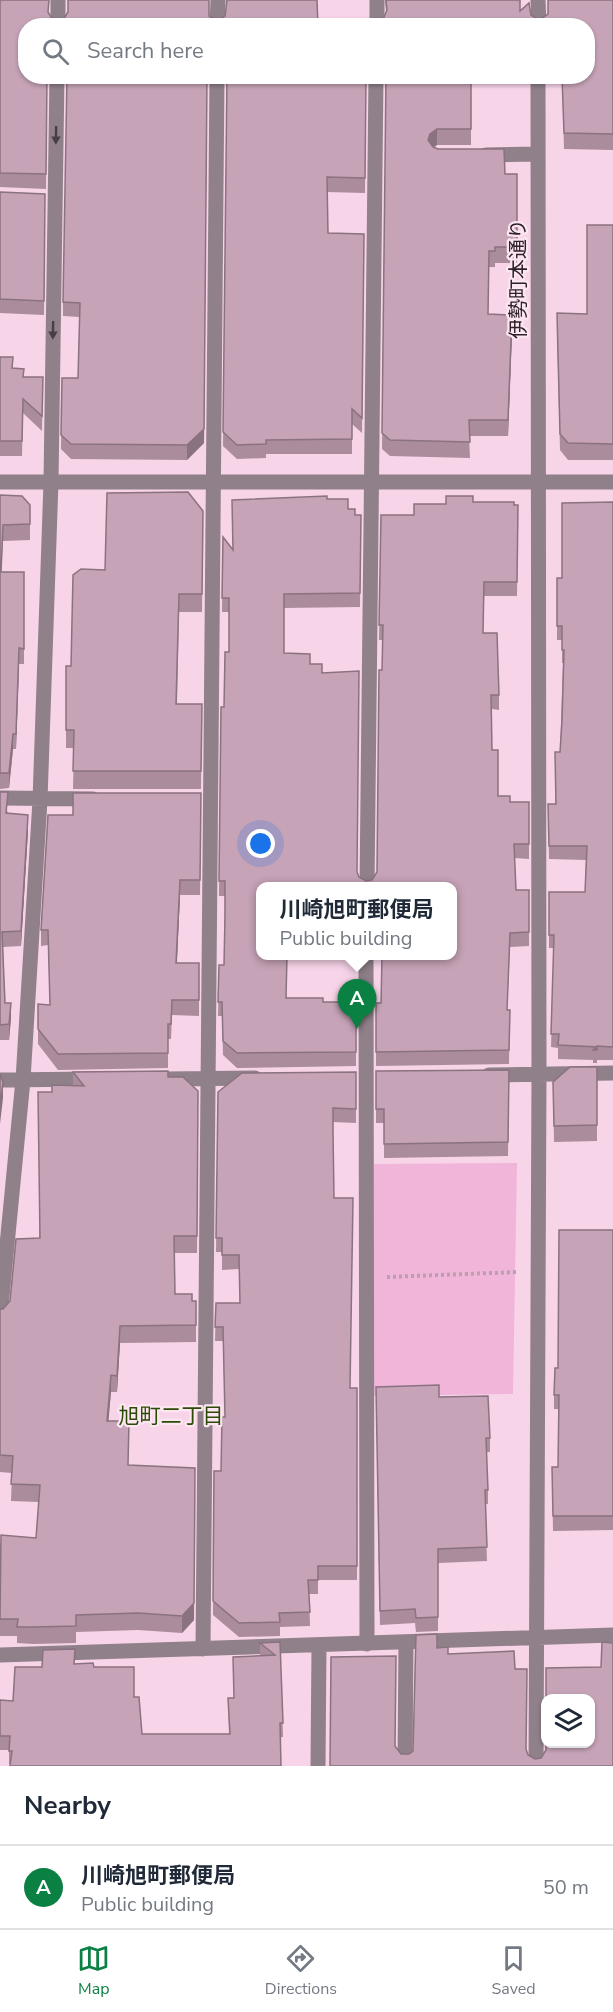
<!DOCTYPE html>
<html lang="en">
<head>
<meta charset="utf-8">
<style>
	body { margin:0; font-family:"Nunito Sans","Noto Sans JP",sans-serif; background:#f6f6f7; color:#1f2937 }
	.controls { position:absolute; right:18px; bottom:18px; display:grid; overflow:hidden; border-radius:12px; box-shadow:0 2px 4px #0004 }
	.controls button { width:54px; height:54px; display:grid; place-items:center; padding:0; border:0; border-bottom:2px solid #e0e1e3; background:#fff; color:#1f2937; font:30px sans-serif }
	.you { position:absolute; left:261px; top:844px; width:21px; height:21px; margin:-15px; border:4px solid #fff; border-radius:50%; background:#1a73e8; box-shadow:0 0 0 9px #1a73e833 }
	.badge { display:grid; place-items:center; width:39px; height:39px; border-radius:50%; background:#0b8043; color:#fff; font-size:20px; font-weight:700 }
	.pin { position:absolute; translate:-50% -50px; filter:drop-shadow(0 2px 3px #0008) }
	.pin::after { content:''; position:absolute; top:32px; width:21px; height:18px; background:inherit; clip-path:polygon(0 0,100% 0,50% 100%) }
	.popup { position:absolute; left:256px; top:882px; width:201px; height:78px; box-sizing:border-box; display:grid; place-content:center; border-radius:12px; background:#fff; filter:drop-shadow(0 2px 4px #0005); font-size:20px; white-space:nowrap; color:#747a83 }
	.popup b { font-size:22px; color:#1f2937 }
	.popup::after { content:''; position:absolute; left:50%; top:100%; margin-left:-12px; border:12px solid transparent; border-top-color:#fff }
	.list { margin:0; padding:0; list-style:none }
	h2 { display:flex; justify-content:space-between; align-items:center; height:78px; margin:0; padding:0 24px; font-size:26px }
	h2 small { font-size:20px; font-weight:400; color:#747a83 }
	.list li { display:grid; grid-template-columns:39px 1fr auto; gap:18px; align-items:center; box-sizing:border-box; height:84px; padding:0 24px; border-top:2px solid #e0e1e3 }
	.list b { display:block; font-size:22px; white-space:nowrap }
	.list p { margin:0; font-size:20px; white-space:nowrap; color:#747a83 }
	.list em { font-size:20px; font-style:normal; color:#747a83 }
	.icon { flex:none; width:33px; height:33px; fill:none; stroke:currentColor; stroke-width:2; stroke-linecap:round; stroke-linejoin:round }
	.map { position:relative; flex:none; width:613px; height:1766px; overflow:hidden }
	.search { position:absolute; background:#fff; box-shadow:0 2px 4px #0004; left:18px; right:18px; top:18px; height:66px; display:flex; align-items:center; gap:15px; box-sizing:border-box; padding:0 21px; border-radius:24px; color:#747a83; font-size:22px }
	.sheet { height:162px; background:#fff }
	nav { display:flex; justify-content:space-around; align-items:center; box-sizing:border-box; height:84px; border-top:2px solid #e0e1e3; background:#fff; font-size:16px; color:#747a83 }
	nav a { display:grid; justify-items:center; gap:3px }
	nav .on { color:#0b8043 }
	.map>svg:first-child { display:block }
</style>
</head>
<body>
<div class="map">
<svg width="613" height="1766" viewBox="0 0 613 1766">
	<rect width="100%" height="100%" fill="#f8d4e9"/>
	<path fill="#f0b5d8" d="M517 1163 513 1394 372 1396 374 1164Z"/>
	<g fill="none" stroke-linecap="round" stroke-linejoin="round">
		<path stroke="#bb9eaf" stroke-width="4" stroke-dasharray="3 3" stroke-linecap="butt" d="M387 1277 518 1272"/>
		<path stroke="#8f8089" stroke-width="15" d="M538 0 539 26
			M58 26V0
			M217 26 218 0
			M377 26V0
			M486 155 538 154
			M0 482H613
			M0 798 93 799
			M367 886 376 76
			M366 956 367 1644
			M489 1075 613 1073
			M165 1079 255 1078
			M0 1080 93 1079
			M0 1317 23 1080 40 800 51 482 57 76
			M203 1649 217 76
			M0 1655 613 1635
			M405 1762 406 1643
			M318 1766 319 1646
			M536 1766 539 1074 538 76"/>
	</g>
	<path fill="#aa8c9d" d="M0 0 49 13 53 20 59 21 209 17 217 21 318 26H26L47 76 46 189 0 187Z
		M385 0H520V11L531 15 539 20 613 0V150L564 149 562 76 588 26 386 12Z
		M207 76 204 443 187 460 71 459 61 449 62 378H78L80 317 63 316V302Z
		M227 76H366L365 193 327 192 328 233 364 234 362 433 352 424V454H266V458L237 459 223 446Z
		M386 76H471V145H437L434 147 505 174H517V263H495V267H489L488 314 512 331 508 436H469L470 458 390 456 382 449Z
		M0 192 45 194 44 315 0 313Z
		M613 225V460H568L560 450 557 329 587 314Z
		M0 357 13 368 23 377H43L42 431 23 413 22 456H0Z
		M0 495 30 505V540L3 541 1 572H24V664H19L16 749H13L9 788 0 789Z
		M327 499 348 509 355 515H361L360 607 284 608V653L310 664 322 673 357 872 359 877 366 881 372 880 377 872 383 640H379L381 515H414L446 504 473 502 518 505 517 596H484L483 633 499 695V710L492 709V750L498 796 510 802H529V859L514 858 516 890H529V946L510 947 507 1010H510L509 1064 376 1066V1003H381L453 886H261L287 998 323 1002H356V1066L237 1068 223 1055 222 1016H218L219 965H224L225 896H219L221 707H224L229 652V612H222L223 537 233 549Z
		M613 502V1060H597V1063H593V1060L558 1059V1048L551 1047 554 948H549V892H585L586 860 549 859 548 804H555L560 752 563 663H562V640H557V626L562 578Z
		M203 511 202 612H179L177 704H202L201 789H73L74 748H66V730L71 666 105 570Z
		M0 792 8 813 28 831 21 946 3 947 5 1003 11 1018 9 1040H0Z
		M201 793 200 895H180L177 963H199V1016L172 1015 171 1039H168V1068L58 1070 38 1044V1004L50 1005 48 945 41 946V930L73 815Z
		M597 1067V1141L554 1142 553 1082Z
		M509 1070 508 1156 384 1158V1123H376V1071Z
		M73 1072 168 1077 198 1091 197 1253H174L175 1294 192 1301H196V1342L120 1343 117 1392H111L108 1421 128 1465 194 1620 182 1633 138 1630 76 1632V1643L33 1644 17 1643V1636H0V1543L36 1538 39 1502 11 1501 12 1473 0 1472V1309H3L10 1301 39 1238 52 1092 73 1086Z
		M356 1072V1123L333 1122V1139L334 1198 350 1388H357V1580H318V1594H309L310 1626 280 1627V1636L239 1637 213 1615 214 1471H221L225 1417 223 1341H215L216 1303H240L239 1269 222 1270V1252H216L218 1092Z
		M613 1230V1530L553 1531 552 1467H558L559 1409H554V1395L558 1368Z
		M376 1387 439 1397 490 1438V1452H486L488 1490V1504H485L487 1561 438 1563V1631L416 1632 415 1623 380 1625Z
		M280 1642 283 1737 10 1764H9V1750H0V1700L13 1701 42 1667 75 1664 94 1667 134 1697 142 1734H229L228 1698H234L260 1656V1643Z"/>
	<path fill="#8b7280" d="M207 76 204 443 187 460V445Z
		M437 129V145L430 150 428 140 430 134Z
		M512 315V331L508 436V420Z
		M19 648V664L16 749V734Z
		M13 734V749L9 788V773Z
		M28 815V831L21 946V931Z
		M180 880V895L176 978V963Z
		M11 1003V1018L9 1040V1024Z
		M3 1082V1098L0 1124V1108Z
		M120 1326V1343L117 1392V1376Z
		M111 1375V1392L107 1438V1421Z
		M195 1485 194 1620 182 1633V1616Z"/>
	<path fill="#c6a3b7" stroke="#8b7280" stroke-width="1.5" d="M0 0H49L48 12 53 20 59 21 63 20 68 12V0H209V16L217 21 225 16 227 0H317L318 26H26V76H47L46 174 0 173Z
		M386 0H520V11L529 3 531 15 539 20 548 14V0H613V134L564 133 562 76H588V26H383L384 17 387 10Z
		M67 76H207L204 429 187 445 71 444 61 435 62 378H78L80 303 63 302Z
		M227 76H366L365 178 327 177 328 233 364 234 362 418 352 409V439L266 440V444L237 445 223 432Z
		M386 76H471V129H437L430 134 428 140 433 147 438 149H504L505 174H517V247H495V251H489L488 314 512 315 508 420H469L470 442 390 440 382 433Z
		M0 192 45 194 44 301 0 299Z
		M587 225H613V444L568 443 560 434 557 313 587 314Z
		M0 357H13L12 368 24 369 23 377H43L42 416 23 399 22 441H0Z
		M188 492 203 511 202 594H179L176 704H202L201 771H73L74 730H66V666H71L73 575 81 569 105 570 107 493Z
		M0 495 22 496 30 505V524L3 525 1 572H24V649L19 648 16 734H13L9 773H0Z
		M327 496V499H348V509H355V515H361L360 593 284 594V653L310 654V664H322V673L359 671 357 872 359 877 366 881 372 880 377 872 379 670H382L383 625H379L381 515H414V504H446V496H473V502H514V505H518L517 582H484L483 633H497L499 695H491L492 750H498V796H510V802H529V844H514L516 890H529V932L510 933 507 1010H510L509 1050 376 1052V1003H381L382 956H453V886H261V956H287L286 998H323V1002H356V1052L237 1053 223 1041 222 1002H218L219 965H224L225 916V881H219L221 707H224L225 652H229V598H222L223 537 233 550 232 500Z
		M613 502V1047L597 1046V1050H593L597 1047 558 1045 559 1034H551L554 935H549V892H585L587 846H549L548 804H556L555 752H560L562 721 564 650H562V626H557V578H562V503Z
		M0 792H8L6 813 28 815 21 931 2 932 5 1003H11L9 1024 0 1025Z
		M73 793H201L200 880H180L176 963H199V1000H172L171 1024H168V1053L58 1054 38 1029V1004L50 1005 48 930H41L48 815H73Z
		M570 1067H597V1125L554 1126 553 1082Z
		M509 1070 508 1142 384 1144V1109H376V1071Z
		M168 1071V1077H183L198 1091 197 1236H174L175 1294H192V1301H196V1325L120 1326 117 1376 111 1375 107 1421H129L128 1465 195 1468 194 1603 182 1616 138 1613 76 1615V1626L33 1627H17L18 1619H0L1 1535 36 1538 40 1485 11 1484 13 1456 0 1455V1309H3L10 1301 16 1239 40 1238 38 1092H52V1085L84 1086 73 1072Z
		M356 1072V1109L333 1108V1131L334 1198H353L350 1388H357V1566H318V1580H308L310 1612 279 1613 280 1622 239 1623 213 1601 214 1471H221L222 1417H225L223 1327H215L216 1303H240L239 1255H222V1238H216L218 1092 242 1073Z
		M0 1074 3 1082 0 1108Z
		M559 1230H613V1516H553L552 1467H558L559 1395H554L555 1368H558Z
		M439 1385V1397L488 1396 490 1438H486L488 1490H485L487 1547 438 1549V1617L416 1618 415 1609 380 1611 376 1387Z
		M437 1634V1648L448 1647V1654L514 1651 515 1669H527L526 1749 528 1755 535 1759 541 1758 546 1750V1743H591V1698H546V1668L601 1667 602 1642 613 1643V1766H330L331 1657 396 1656 395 1746 401 1754H409L413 1751 416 1635Z
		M280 1642 283 1723H280L281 1766H10L12 1751H9L10 1736H0V1700L13 1701 15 1667H42L43 1650 75 1649 74 1664 93 1663 94 1667H134V1697H139L142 1734H230L228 1698H234L233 1657 275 1655 260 1643Z"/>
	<defs><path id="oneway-solid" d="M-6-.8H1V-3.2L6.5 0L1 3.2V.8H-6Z" transform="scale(1.5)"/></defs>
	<g fill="#4a3d45">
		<use href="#oneway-solid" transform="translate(56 135) rotate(91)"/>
		<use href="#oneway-solid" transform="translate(53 330) rotate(91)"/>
	</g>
	<g text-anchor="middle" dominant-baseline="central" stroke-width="4.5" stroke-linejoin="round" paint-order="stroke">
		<g font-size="20" fill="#2d2028" stroke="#fce6f2">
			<text transform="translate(518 279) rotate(-90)">伊勢町本通り</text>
		</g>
		<g font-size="21" fill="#2a4a05" stroke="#fce6f2">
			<text x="171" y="1416">旭町二丁目</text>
		</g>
	</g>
</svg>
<div class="controls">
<button><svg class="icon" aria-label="layers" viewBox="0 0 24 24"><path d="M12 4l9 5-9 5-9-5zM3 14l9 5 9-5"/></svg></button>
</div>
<div class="you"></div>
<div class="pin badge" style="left:357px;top:1029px">A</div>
<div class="popup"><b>川崎旭町郵便局</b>Public building</div>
<div class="search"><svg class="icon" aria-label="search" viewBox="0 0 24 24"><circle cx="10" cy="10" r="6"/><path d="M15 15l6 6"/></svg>Search here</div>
</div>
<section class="sheet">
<h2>Nearby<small></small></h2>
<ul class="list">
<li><span class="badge">A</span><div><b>川崎旭町郵便局</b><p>Public building</p></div><em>50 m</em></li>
</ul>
</section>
<nav>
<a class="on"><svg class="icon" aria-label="map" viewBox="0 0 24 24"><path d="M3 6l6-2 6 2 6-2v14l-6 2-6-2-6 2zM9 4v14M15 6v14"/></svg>Map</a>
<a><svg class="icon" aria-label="directions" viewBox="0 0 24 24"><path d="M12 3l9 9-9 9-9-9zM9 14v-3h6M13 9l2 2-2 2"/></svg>Directions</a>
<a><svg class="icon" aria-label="saved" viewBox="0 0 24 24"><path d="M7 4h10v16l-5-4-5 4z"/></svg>Saved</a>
</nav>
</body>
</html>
